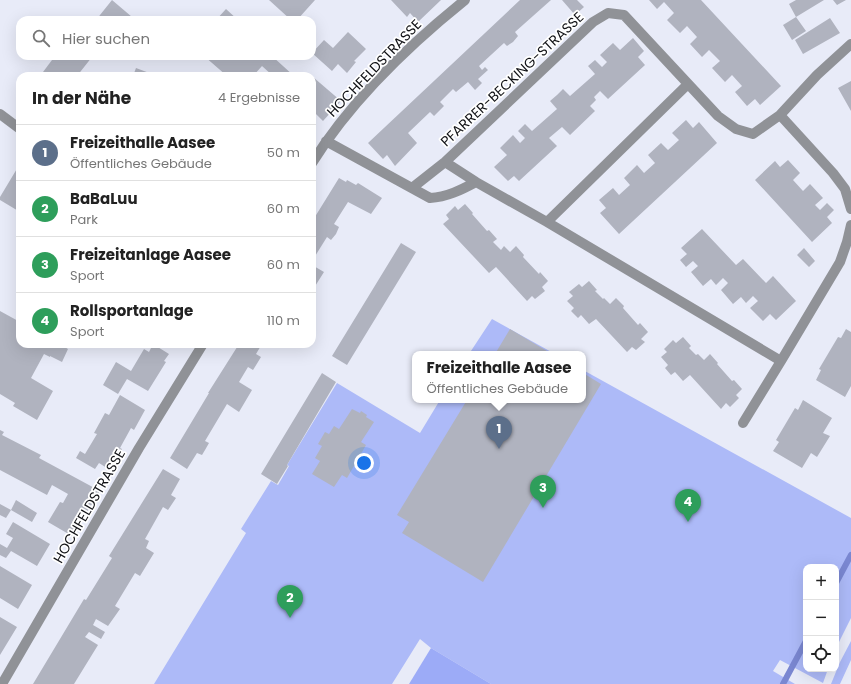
<!DOCTYPE html>
<html lang="de">
<head>
<meta charset="utf-8">
<style>
	body { margin:0; font-family:Poppins,sans-serif; background:#f6f6f6; color:#222 }
	.controls { position:absolute; right:12px; bottom:12px; display:grid; overflow:hidden; border-radius:8px; box-shadow:0 4px 16px #0002 }
	.controls button { width:36px; height:36px; display:grid; place-items:center; padding:0; border:0; border-bottom:1px solid #e0e0e0; background:#fff; color:#222; font:20px sans-serif }
	.you { position:absolute; left:364px; top:463px; width:14px; height:14px; margin:-10px; border:3px solid #fff; border-radius:50%; background:#1a73e8; box-shadow:0 0 0 6px #1a73e833 }
	.badge { display:grid; place-items:center; width:26px; height:26px; border-radius:50%; background:#864e00; color:#fff; font-size:13px; font-weight:700 }
	.pin { position:absolute; translate:-50% -33px; filter:drop-shadow(0 1px 2px #0008) }
	.pin::after { content:''; position:absolute; top:21px; width:14px; height:12px; background:inherit; clip-path:polygon(0 0,100% 0,50% 100%) }
	.popup { position:absolute; left:412px; top:351px; width:174px; height:52px; box-sizing:border-box; display:grid; place-content:center; border-radius:8px; background:#fff; filter:drop-shadow(0 1px 3px #0005); font-size:13px; white-space:nowrap; color:#767676 }
	.popup b { font-size:15px; color:#222 }
	.popup::after { content:''; position:absolute; left:50%; top:100%; margin-left:-8px; border:8px solid transparent; border-top-color:#fff }
	.list { margin:0; padding:0; list-style:none }
	h2 { display:flex; justify-content:space-between; align-items:center; height:52px; margin:0; padding:0 16px; font-size:17px }
	h2 small { font-size:13px; font-weight:400; color:#767676 }
	.list li { display:grid; grid-template-columns:26px 1fr auto; gap:12px; align-items:center; box-sizing:border-box; height:56px; padding:0 16px; border-top:1px solid #e0e0e0 }
	.list b { display:block; font-size:15px; white-space:nowrap }
	.list p { margin:0; font-size:13px; white-space:nowrap; color:#767676 }
	.list em { font-size:13px; font-style:normal; color:#767676 }
	.icon { flex:none; width:22px; height:22px; fill:none; stroke:currentColor; stroke-width:2; stroke-linecap:round; stroke-linejoin:round }
	.map { position:relative; flex:none; width:851px; height:684px; overflow:hidden }
	.search { position:absolute; background:#fff; box-shadow:0 4px 16px #0002; left:16px; top:16px; width:300px; height:44px; display:flex; align-items:center; gap:10px; box-sizing:border-box; padding:0 14px; border-radius:12px; color:#767676; font-size:15px }
	.panel { position:absolute; background:#fff; box-shadow:0 4px 16px #0002; left:16px; top:72px; width:300px; height:276px; border-radius:12px }
	.map>svg:first-child { display:block }
</style>
</head>
<body>
<div class="map">
<svg width="851" height="684" viewBox="0 0 851 684">
	<rect width="100%" height="100%" fill="#e8ebf8"/>
	<path fill="#adbaf8" d="M492 319 555 354H469Z
		M583 370 851 518V618L836 648V567H806V669H828L823 683 780 660 773 671 795 684H491L431 648 420 639 392 684H154L246 533 241 529 271 481 278 485 289 466 287 465 337 383 420 433 440 400H583Z
		M851 641V660L840 684H831L840 662Z"/>
	<path fill="#9cabf7" d="M431 648 491 684H409Z"/>
	<g fill="none" stroke-linecap="round" stroke-linejoin="round">
		<path stroke="#7a87d1" stroke-width="6" d="M836 583 851 555
			M783 684 806 641"/>
	</g>
	<path fill="#b0b3bf" d="M112 0 132 17 129 20H96Z
		M269 0H315L297 20H291Z
		M391 0H441L418 22 410 13 407 17Z
		M520 0H551L515 32 518 36 513 42 507 46 504 43 479 66 482 70 485 67 488 70 478 79 482 83 475 90 468 82 456 92 453 89 440 102 444 106 434 116 430 112 408 133 417 143 395 166 387 155 383 159 368 143Z
		M562 0H577L584 7 575 15Z
		M649 0H701L781 86 760 105 755 99 747 106 735 92 742 86 732 75 725 82 712 68 720 61 709 50 702 57 690 44 697 37 687 26 680 33 667 20 674 13 664 2 657 9Z
		M796 0H824L796 17 789 4Z
		M833 0H846L837 5Z
		M226 9 238 20H216Z
		M796 17 806 31 792 40 783 25Z
		M830 18 840 33 803 54 795 40Z
		M348 32 366 49 354 61 356 62 347 73 338 64 332 71 312 53 324 40 333 48Z
		M633 38 644 51 638 57 645 65 608 99 600 91 594 97 596 100 590 106 595 111 570 135 562 127 549 138 557 146 519 181 514 176 508 181 494 167 507 155 500 148 513 135 520 143 525 138 518 131 525 124 532 131 557 109 550 101 557 95 563 89 570 96 595 74 588 66 595 60 602 67 607 62 600 55 613 43 620 50Z
		M55 56H91L92 57 77 76H40Z
		M204 56H272L294 76H273L262 66 253 76H227Z
		M136 68 152 74 151 76H133Z
		M312 77H313L341 101 323 121 314 112 312 114Z
		M851 81V111L838 88Z
		M686 120 693 128 699 122 717 143 619 234 600 213 606 208 599 200 613 188 619 195 630 185 624 178 637 165 644 173 655 163 648 155 661 143 668 150 679 140 672 133Z
		M788 160 800 173 793 180 803 191 810 184 823 198 815 205 820 210 827 203 834 210 827 217 832 223 812 242 755 180 775 161 780 167Z
		M18 167 20 168V212L0 200V197Z
		M339 178 346 182 347 180 356 185 358 183 382 198 371 214 348 202 334 224 339 227 336 234 331 240 327 237 312 261V221L313 220Z
		M465 204 473 213 472 214 487 231 489 230 497 239 493 242 501 250 504 246 510 252 516 246 524 255 523 257 539 274 540 272 548 281 542 287 545 291 535 299 532 296 527 301 496 267 489 273 443 224 449 219 446 215 455 206 458 210Z
		M702 229 736 265 743 259 766 283 773 276 796 301 776 320 770 314 763 321 750 308 758 301 753 296 746 303 741 297 733 304 721 290 728 283 723 278 716 285 711 279 703 286 691 272 698 266 693 261 686 267 680 260 687 254 681 248Z
		M401 243 416 252 347 365 332 356Z
		M804 248 815 261 809 267 797 255Z
		M312 265 324 272 312 291Z
		M589 281 597 290 595 291 603 299 604 298 610 304 616 298 624 306 623 308 638 325 640 323 648 332 641 339 645 342 636 350 632 347 627 352 596 319 589 324 581 315 578 318 571 311 574 308 567 301 573 296 569 292 579 284 582 287Z
		M0 311 20 322V344H60L68 349 62 362 50 356V357L44 354 31 378 53 391 37 420 13 406 15 403 0 394Z
		M510 329 552 354H495Z
		M846 329 851 332V386L845 397 816 380 821 370 819 369 838 337 841 338Z
		M683 337 691 346 689 348 696 355 698 354 704 360 710 354 718 363 717 364 732 381 734 380 742 389 736 395 739 398 730 407 726 403 721 409 690 375 683 381 675 372 671 375 665 368 668 365 661 357 667 352 664 349 673 340 676 343Z
		M153 344 169 354 164 361 166 362 148 391 127 379 118 394 103 385 116 362 131 371 144 349 149 352Z
		M239 344H262L256 354 261 357 253 370 248 367 239 382 252 390 239 412 227 404 205 441 209 443 205 450 202 455 197 453 187 469 170 458 209 393H208Z
		M322 373 336 382 287 465 288 466 277 484 261 474Z
		M583 373 601 384 483 582 402 533 409 522 397 515 467 400H583Z
		M120 395 145 410 134 430 131 428 120 448 122 449 110 470 99 463 95 469 76 458 80 451 85 454 97 434 94 433 105 413 109 415Z
		M803 400 832 418 823 433 830 436 817 457 811 453 802 468 773 451 779 442 776 440 795 408 798 410Z
		M352 409 360 413 361 411 367 415 366 417 374 422 361 442 366 445 361 454 365 456 358 468 354 466 347 478 342 475 334 487 312 474 320 461 315 458 322 446 318 444 325 432 329 434 334 426 339 429Z
		M0 430 4 432 2 435 41 455 39 458 100 491 72 536 48 522 60 502 63 503 68 494 52 485 47 495 0 470Z
		M163 469 180 479 171 495 176 498 168 510 163 507 145 539 149 541 146 548 154 553 140 576 135 573 115 606 120 609 108 626 96 619 93 625 105 632 101 639 89 632 85 637 98 645 74 684H33L84 599 86 600 112 558 109 556Z
		M16 500 37 513 32 522 11 510 6 518 0 515V504L11 510Z
		M13 522 50 544 37 566 11 551 6 558 0 555V544L7 548 13 538 6 534Z
		M0 566 32 585 18 609 0 598Z
		M0 617 17 627 0 655Z"/>
	<g fill="none" stroke-linecap="round" stroke-linejoin="round">
		<path stroke="#909297" stroke-width="10" d="M851 44 817 75 780 115 833 173 845 189 851 209
			M0 114 20 129
			M326 141 430 198C447 197 461 190 476 182
			M445 162 476 182 547 222 781 361 840 262 847 242 851 225
			M312 163C350 102 409 45 465 0
			M412 188 445 162 593 22 608 13 624 15 718 116 736 129 753 134 780 115
			M547 222 688 84
			M743 423 781 361
			M2 684 139 448 203 344"/>
	</g>
	<g text-anchor="middle" dominant-baseline="central" stroke-width="3.5" stroke-linejoin="round" paint-order="stroke">
		<g font-size="14" fill="#101115" stroke="#fff">
			<text transform="translate(374 68) rotate(-46)">HOCHFELDSTRASSE</text>
			<text transform="translate(512 79) rotate(-43)">PFARRER-BECKING-STRASSE</text>
			<text transform="translate(89 506) rotate(-60)">HOCHFELDSTRASSE</text>
		</g>
	</g>
</svg>
<div class="controls">
<button>+</button>
<button>−</button>
<button><svg class="icon" aria-label="locate" viewBox="0 0 24 24"><circle cx="12" cy="12" r="6"/><path d="M12 2v4M12 18v4M2 12h4M18 12h4"/></svg></button>
</div>
<div class="you"></div>
<div class="pin badge" style="left:499px;top:449px;background:#5c6f8a">1</div>
<div class="popup"><b>Freizeithalle Aasee</b>Öffentliches Gebäude</div>
<div class="pin badge" style="left:290px;top:618px;background:#2e9e5b">2</div>
<div class="pin badge" style="left:543px;top:508px;background:#2e9e5b">3</div>
<div class="pin badge" style="left:688px;top:522px;background:#2e9e5b">4</div>
<div class="search"><svg class="icon" aria-label="search" viewBox="0 0 24 24"><circle cx="10" cy="10" r="6"/><path d="M15 15l6 6"/></svg>Hier suchen</div>
<section class="panel">
<h2>In der Nähe<small>4 Ergebnisse</small></h2>
<ul class="list">
<li><span class="badge" style="background:#5c6f8a">1</span><div><b>Freizeithalle Aasee</b><p>Öffentliches Gebäude</p></div><em>50 m</em></li>
<li><span class="badge" style="background:#2e9e5b">2</span><div><b>BaBaLuu</b><p>Park</p></div><em>60 m</em></li>
<li><span class="badge" style="background:#2e9e5b">3</span><div><b>Freizeitanlage Aasee</b><p>Sport</p></div><em>60 m</em></li>
<li><span class="badge" style="background:#2e9e5b">4</span><div><b>Rollsportanlage</b><p>Sport</p></div><em>110 m</em></li>
</ul>
</section>
</div>
</body>
</html>
